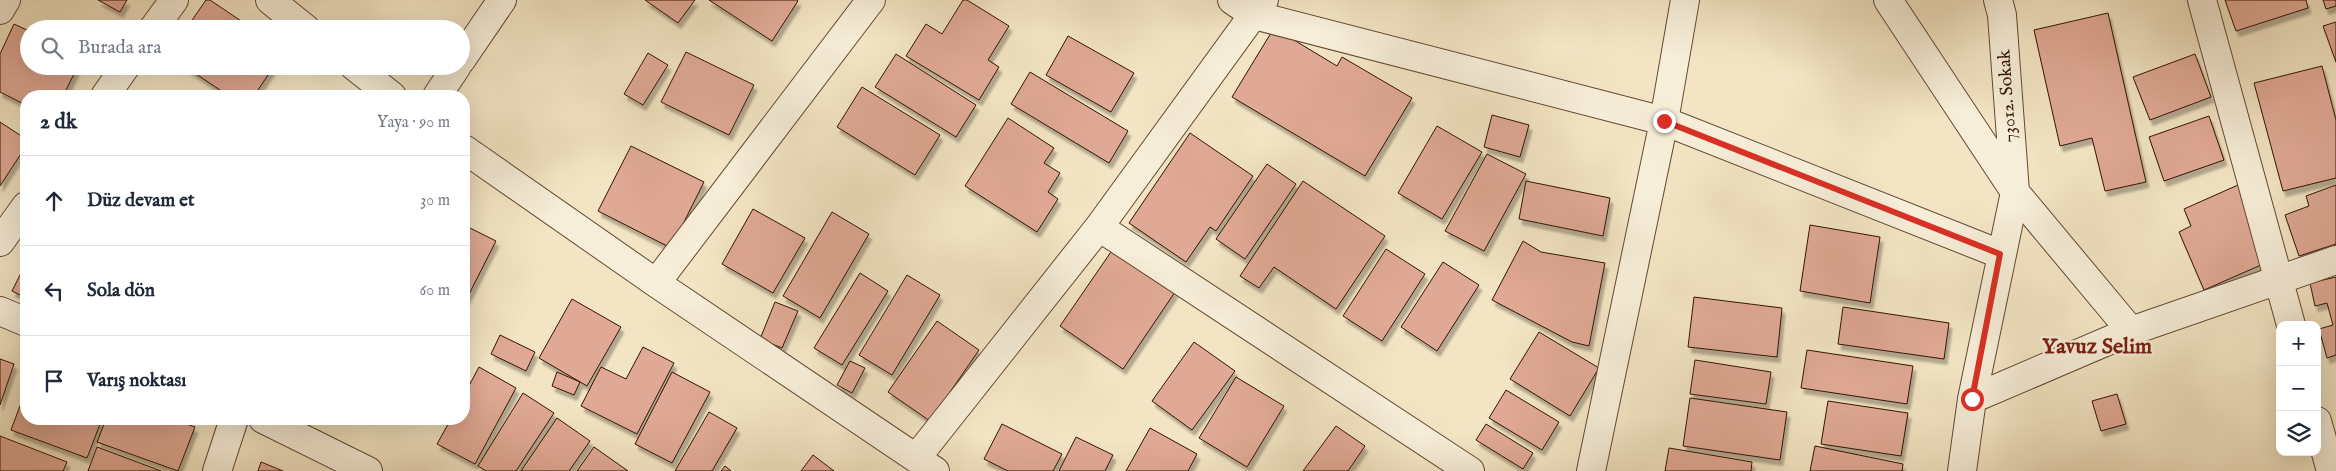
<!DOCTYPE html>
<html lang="tr">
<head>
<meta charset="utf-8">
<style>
	body { margin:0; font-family:"IM FELL English",serif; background:#f2f2f3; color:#1f2937 }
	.controls { position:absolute; right:15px; bottom:15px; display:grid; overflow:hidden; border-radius:10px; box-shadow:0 5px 20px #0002 }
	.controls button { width:45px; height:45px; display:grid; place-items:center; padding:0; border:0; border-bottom:1px solid #e0e1e3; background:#fff; color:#1f2937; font:25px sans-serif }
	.stop { position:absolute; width:15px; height:15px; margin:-11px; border:4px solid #d93025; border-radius:50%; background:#fff }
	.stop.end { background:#d93025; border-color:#fff; box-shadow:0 1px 5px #0008 }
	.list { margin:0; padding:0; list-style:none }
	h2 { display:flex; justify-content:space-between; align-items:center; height:65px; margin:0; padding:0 20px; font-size:21px }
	h2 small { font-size:16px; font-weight:400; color:#747a83 }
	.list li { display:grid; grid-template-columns:32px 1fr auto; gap:15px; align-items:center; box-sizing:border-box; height:90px; padding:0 20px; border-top:1px solid #e0e1e3 }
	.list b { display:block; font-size:19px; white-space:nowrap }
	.list em { font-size:16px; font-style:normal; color:#747a83 }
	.icon { flex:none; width:28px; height:28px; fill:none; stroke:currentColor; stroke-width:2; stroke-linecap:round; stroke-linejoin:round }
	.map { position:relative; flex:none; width:2336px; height:471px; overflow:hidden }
	.search { position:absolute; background:#fff; box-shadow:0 5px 20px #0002; left:20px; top:20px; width:450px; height:55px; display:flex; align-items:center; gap:12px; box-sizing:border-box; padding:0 18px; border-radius:28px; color:#747a83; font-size:19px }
	.panel { position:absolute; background:#fff; box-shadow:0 5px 20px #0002; left:20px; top:90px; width:450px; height:335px; border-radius:20px }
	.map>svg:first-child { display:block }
</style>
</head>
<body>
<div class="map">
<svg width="2336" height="471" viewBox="0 0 2336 471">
	<defs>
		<filter id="shadow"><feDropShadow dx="3" dy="5.5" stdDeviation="1" flood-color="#0004"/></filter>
	</defs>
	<rect width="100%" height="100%" fill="#f3e5c4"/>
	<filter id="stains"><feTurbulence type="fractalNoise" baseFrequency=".004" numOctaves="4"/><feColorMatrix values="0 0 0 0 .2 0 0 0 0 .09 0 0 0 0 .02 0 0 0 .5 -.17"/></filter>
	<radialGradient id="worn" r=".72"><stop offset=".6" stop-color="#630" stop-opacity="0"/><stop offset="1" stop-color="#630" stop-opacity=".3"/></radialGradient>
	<path fill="#e0a995" stroke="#311301" filter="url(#shadow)" d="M98 0H127L120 12Z
		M206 0H210L253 29H186Z
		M645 0H695L678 23Z
		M709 0H797L798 1 772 41Z
		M963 0H967L1009 26 988 60 999 67 979 100 906 56 926 24 942 34Z
		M2225 0H2306L2308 8 2236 31Z
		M2323 0H2336V6L2326 9Z
		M2108 13 2146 182 2105 191 2092 138 2060 146 2034 30Z
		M2336 22V62L2323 26Z
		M14 24 29 31V66H78L63 96H26V105L0 92V54Z
		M1274 28 1337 66 1342 57 1412 98 1365 176 1232 97Z
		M1068 36 1134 73 1111 112 1046 75Z
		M686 52 754 85 729 135 661 102Z
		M648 53 668 65 643 105 624 94Z
		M896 54 976 105 956 137 875 87Z
		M2195 54 2211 97 2150 120 2133 77Z
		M184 66H274L254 96H229Z
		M2322 66 2336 120V178L2283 191 2254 83Z
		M1030 72 1128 131 1109 163 1011 104Z
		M862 87 940 135 915 175 837 127Z
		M1492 115 1529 125 1520 157 1484 147Z
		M2209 116 2224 160 2164 181 2149 137Z
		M1008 118 1054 148 1044 163 1060 173 1048 192 1058 199 1037 232 965 186Z
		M0 122 26 139V146L0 186Z
		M1437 126 1482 152 1442 219 1398 193Z
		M1190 133 1253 176 1216 231 1210 227 1186 262 1129 223Z
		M631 146 704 182 671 248 598 211Z
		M1487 154 1526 174 1484 251 1445 231Z
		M1267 164 1296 184 1245 259 1216 239Z
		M1303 181 1385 236 1336 309 1274 267 1259 288 1240 276Z
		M1526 181 1610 198 1603 236 1519 219Z
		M2238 185 2270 261 2204 290 2179 232 2191 226 2184 209Z
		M2336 185V244L2299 256 2285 215 2309 206 2306 196Z
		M753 209 805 238 773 293 722 264Z
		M832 212 869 234 820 318 783 296Z
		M464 225 496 241 464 304Z
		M1810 225 1880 237 1870 303 1800 291Z
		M1523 241 1541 252 1605 263 1589 346 1572 342 1492 300Z
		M1113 249 1175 292 1123 369 1060 326Z
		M1386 249 1425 274 1382 341 1343 316Z
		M1443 262 1479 285 1437 351 1401 327Z
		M26 263V298L12 291Z
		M860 273 888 291 842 365 814 348Z
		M907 275 940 295 892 375 859 355Z
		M2336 277V355L2327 358 2319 329 2333 325 2327 303 2315 306 2310 283Z
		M1694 297 1782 308 1777 357 1688 347Z
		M572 299 621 327 587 386 539 358Z
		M775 302 798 311 782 348 760 339Z
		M1843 307 1949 323 1944 359 1838 344Z
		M937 321 979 350 930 421 888 392Z
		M1539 332 1599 368 1570 416 1510 379Z
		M500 335 535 352 526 371 491 354Z
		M1194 342 1235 371 1192 430 1152 401Z
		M643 347 674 363 637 434 581 406 601 367 626 379Z
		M1807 350 1913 366 1907 404 1801 388Z
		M0 359 14 364 0 405Z
		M1695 360 1771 372 1766 404 1690 394Z
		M850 361 865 368 852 393 837 385Z
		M479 367 516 388 475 464 437 444 451 419H464V395Z
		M557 372 580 382 574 395 552 386Z
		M672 372 710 392 672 463 635 444Z
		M1236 377 1284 406 1247 467 1199 438Z
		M1506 390 1559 422 1542 450 1489 418Z
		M523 393 554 413 516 471H486L478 466Z
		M2117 394 2126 424 2101 431 2092 401Z
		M1690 398 1787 412 1780 460 1683 446Z
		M1828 401 1908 413 1901 456 1821 444Z
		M20 406 26 408V419H102L87 458 11 430Z
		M709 412 737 428 712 471H675Z
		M557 418 590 441 569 471H521Z
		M106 419H173L195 427 178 471 97 442Z
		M1002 424 1062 454 1053 471H1008L984 459Z
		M1486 424 1533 453 1523 469 1476 440Z
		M1336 426 1365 446 1348 471H1303Z
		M1150 428 1197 454 1188 471H1126Z
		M0 436 67 462 63 471H0Z
		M1076 437 1113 455 1105 471H1059Z
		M1815 446 1903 464 1902 471H1810Z
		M97 447 161 471H88Z
		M594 447 628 471H577Z
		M1669 448 1752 462 1751 471H1665Z
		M813 455 834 471H801Z
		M261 462 283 471H258Z
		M725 466 731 471H721Z"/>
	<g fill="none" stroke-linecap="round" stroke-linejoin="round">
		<g stroke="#624832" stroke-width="30">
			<path id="minor" d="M270 0 306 29
				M1232 0 1254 15 1664 121 2000 254
				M1888 0 2015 192 2131 331
				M2202 0 2291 325
				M0 10 6 0
				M153 29 174 0
				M461 60 502 0
				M354 66 392 96
				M105 96 126 66
				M437 96 457 66
				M464 149 656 283 935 471
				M1099 227 1470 471
				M0 242 26 206
				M656 283 871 0
				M0 311 26 322
				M1972 399 2131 331 2336 260
				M263 419 368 471
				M2317 421 2331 471
				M917 457 1099 227 1264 0
				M217 471 234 419
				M1591 471 1664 121 1685 0
				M1962 471 1972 399 2015 192 2002 15 1998 0"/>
		</g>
		<use href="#minor" stroke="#f7eed9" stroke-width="28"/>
	</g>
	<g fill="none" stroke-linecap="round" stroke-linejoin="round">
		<path stroke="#d93025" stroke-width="6" d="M1664 121 2000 254 1972 399"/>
	</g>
	<g text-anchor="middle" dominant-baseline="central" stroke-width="4.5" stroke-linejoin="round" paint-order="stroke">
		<g font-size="18" fill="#311301" stroke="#f7eed9">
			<text transform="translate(2008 96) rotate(-94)">73012. Sokak</text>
		</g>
		<g font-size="22" font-weight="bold" fill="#7a1f14" stroke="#f7eed9">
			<text x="2097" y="347">Yavuz Selim</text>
		</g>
	</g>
	<rect width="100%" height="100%" filter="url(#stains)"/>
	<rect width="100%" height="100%" fill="url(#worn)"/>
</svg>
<div class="controls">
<button>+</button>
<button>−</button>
<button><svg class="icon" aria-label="layers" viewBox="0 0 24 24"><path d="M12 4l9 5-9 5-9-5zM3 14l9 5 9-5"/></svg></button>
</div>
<div class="stop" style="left:1972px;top:399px"></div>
<div class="stop end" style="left:1664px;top:121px"></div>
<div class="search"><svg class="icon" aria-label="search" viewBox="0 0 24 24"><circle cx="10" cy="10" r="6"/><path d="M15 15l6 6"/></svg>Burada ara</div>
<section class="panel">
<h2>2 dk<small>Yaya · 90 m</small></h2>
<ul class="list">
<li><svg class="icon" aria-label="ahead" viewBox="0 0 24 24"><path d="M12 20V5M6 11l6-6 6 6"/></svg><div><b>Düz devam et</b></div><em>30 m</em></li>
<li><svg class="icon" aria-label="left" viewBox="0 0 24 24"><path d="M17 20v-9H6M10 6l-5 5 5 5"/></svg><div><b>Sola dön</b></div><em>60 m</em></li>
<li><svg class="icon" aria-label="arrive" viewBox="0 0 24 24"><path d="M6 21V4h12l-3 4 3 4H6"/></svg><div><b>Varış noktası</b></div></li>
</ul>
</section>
</div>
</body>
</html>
